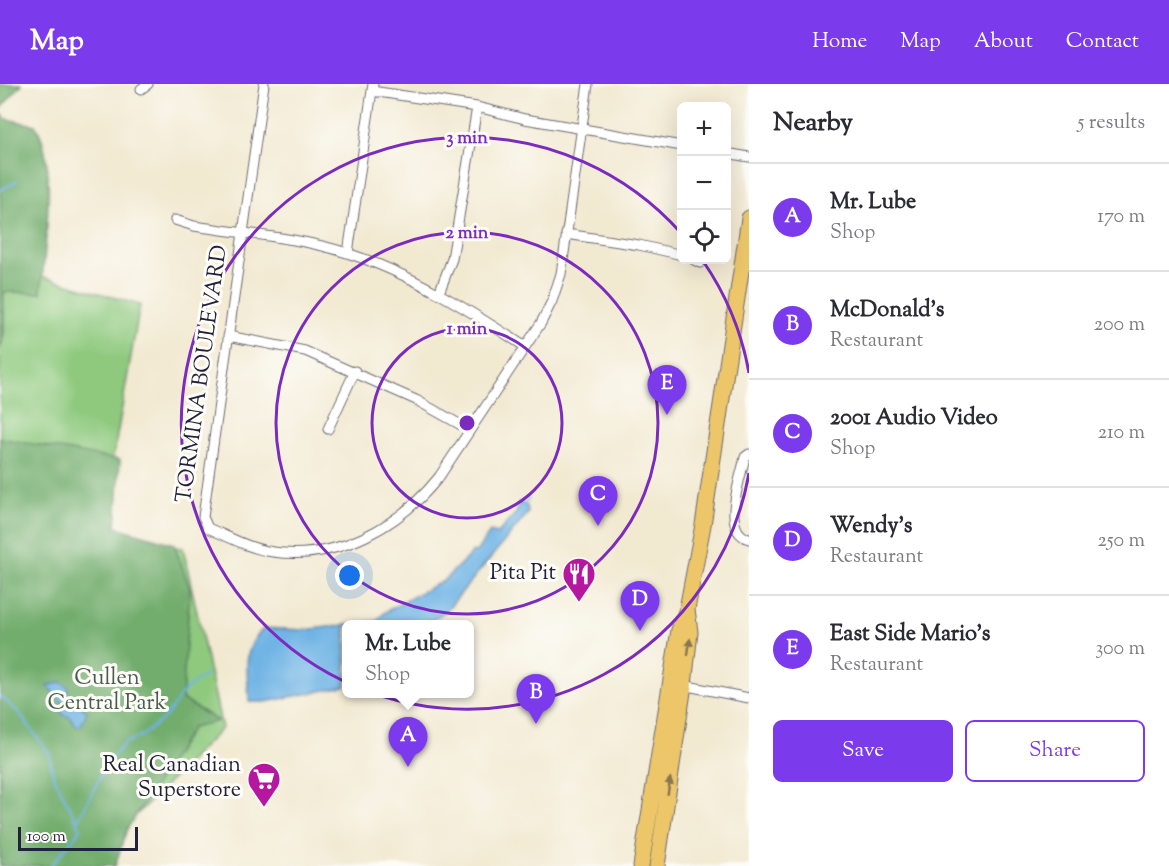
<!DOCTYPE html>
<html lang="en">
<head>
<meta charset="utf-8">
<style>
	body { margin:0; font-family:"Sorts Mill Goudy",serif; background:#f2f2f3; color:#2b2b33 }
	.controls { position:absolute; right:18px; top:18px; display:grid; overflow:hidden; border-radius:9px; box-shadow:0 6px 24px #0002 }
	.controls button { width:54px; height:54px; display:grid; place-items:center; padding:0; border:0; border-bottom:2px solid #e1e1e2; background:#fff; color:#2b2b33; font:30px sans-serif }
	.scale { position:absolute; left:18px; bottom:15px; width:120px; box-sizing:border-box; padding-left:6px; border:3px solid #22223b; border-top:0; font-size:16px; line-height:21px; white-space:nowrap; color:#22223b; -webkit-text-stroke:4px #fdfcf7; paint-order:stroke }
	.you { position:absolute; left:350px; top:492px; width:21px; height:21px; margin:-15px; border:4px solid #fff; border-radius:50%; background:#1a73e8; box-shadow:0 0 0 9px #1a73e833 }
	.badge { display:grid; place-items:center; width:39px; height:39px; border-radius:50%; background:#7c3aed; color:#fff; font-size:20px; font-weight:700 }
	.pin { position:absolute; translate:-50% -50px; filter:drop-shadow(0 2px 3px #0008) }
	.pin::after { content:''; position:absolute; top:32px; width:21px; height:18px; background:inherit; clip-path:polygon(0 0,100% 0,50% 100%) }
	.popup { position:absolute; left:342px; top:536px; width:132px; height:78px; box-sizing:border-box; display:grid; place-content:center; border-radius:9px; background:#fff; filter:drop-shadow(0 2px 4px #0005); font-size:20px; white-space:nowrap; color:#7c7c81 }
	.popup b { font-size:22px; color:#2b2b33 }
	.popup::after { content:''; position:absolute; left:50%; top:100%; margin-left:-12px; border:12px solid transparent; border-top-color:#fff }
	.list { margin:0; padding:0; list-style:none }
	h2 { display:flex; justify-content:space-between; align-items:center; height:78px; margin:0; padding:0 24px; font-size:26px }
	h2 small { font-size:20px; font-weight:400; color:#7c7c81 }
	.list li { display:grid; grid-template-columns:39px 1fr auto; gap:18px; align-items:center; box-sizing:border-box; height:108px; padding:0 24px; border-top:2px solid #e1e1e2 }
	.list b { display:block; font-size:22px; white-space:nowrap }
	.list p { margin:0; font-size:20px; white-space:nowrap; color:#7c7c81 }
	.list em { font-size:20px; font-style:normal; color:#7c7c81 }
	.actions { display:flex; gap:12px; padding:18px 24px }
	.actions a { flex:1; padding:14px 0; border:2px solid #7c3aed; border-radius:9px; text-align:center; font-size:21px; color:#7c3aed }
	.actions .main { background:#7c3aed; color:#fff }
	.icon { flex:none; width:33px; height:33px; fill:none; stroke:currentColor; stroke-width:2; stroke-linecap:round; stroke-linejoin:round }
	.map { position:relative; flex:none; width:749px; height:782px; overflow:hidden }
	header { display:flex; align-items:center; gap:36px; box-sizing:border-box; height:84px; padding:0 30px; background:#7c3aed; color:#fff }
	header strong { font-size:28px }
	nav { display:flex; gap:33px; margin-inline-start:auto; font-size:21px }
	main { display:flex }
	aside { flex:1; background:#fff }
	.map>svg:first-child { display:block }
</style>
</head>
<body>
<header>
<strong>Map</strong>
<nav><a>Home</a><a>Map</a><a>About</a><a>Contact</a></nav>
</header>
<main>
<div class="map">
<svg width="749" height="782" viewBox="0 0 749 782">
	<rect width="100%" height="100%" fill="#fdfcf7"/>
	<filter id="ink" filterUnits="userSpaceOnUse"><feTurbulence type="fractalNoise" baseFrequency=".0167" numOctaves="2"/><feDisplacementMap in="SourceGraphic" scale="12" xChannelSelector="R" yChannelSelector="G"/><feConvolveMatrix kernelMatrix="1 2 1 2 8 2 1 2 1" color-interpolation-filters="sRGB"/></filter>
	<filter id="wash" filterUnits="userSpaceOnUse"><feTurbulence type="fractalNoise" baseFrequency=".008" numOctaves="4" result="noise"/><feDisplacementMap in="SourceGraphic" scale="24" xChannelSelector="R" yChannelSelector="G"/><feGaussianBlur stdDeviation="1.35" result="paint"/><feColorMatrix in="noise" values="0 0 0 0 0 0 0 0 0 0 0 0 0 0 0 0 0 1.4 0 .05"/><feComposite in="paint" operator="in"/></filter>
	<g filter="url(#wash)">
		<rect width="100%" height="100%" fill="#f2e9d1"/>
		<path fill="#8ec97e" stroke="#58765c" stroke-width="1.5" d="M0 180 140 221 99 454 183 464 222 644 88 780 0 782Z"/>
		<path fill="#72ad6d" stroke="#4a6854" stroke-width="1.5" d="M0 0H22L0 25Z
			M0 28 6 35 35 41C59 76 44 165 41 209L4 208V249L0 267Z
			M0 354 120 376 116 443 174 460 190 505 182 615 218 637 192 644 127 745 115 782H0Z"/>
		<path fill="#6fb4e5" stroke="#486b90" stroke-width="1.5" d="M519 418 527 422 528 429 446 527 426 540H346V602L265 618H249C248 587 240 566 264 544L304 546 377 537 385 528 444 496 473 468H476L490 448 497 450 517 428Z
			M61 598 68 603 67 609 87 628 81 642H76L70 633 63 631 60 626 63 619 47 602Z"/>
		<g fill="none" stroke-linecap="round" stroke-linejoin="round">
			<path stroke="#6fb4e5" stroke-width="2" d="M0 106 17 97
				M524 421 529 414
				M0 612 19 629 49 669 53 691 81 745 51 782
				M78 736 109 676 125 659 143 651 166 632 185 606 207 590"/>
		</g>
	</g>
	<g filter="url(#ink)">
		<g fill="none" stroke-linecap="round" stroke-linejoin="round">
			<g stroke="#6b6870" stroke-width="11">
				<path id="minor" d="M264 0 203 433 208 444C229 453 250 465 273 468 338 477 400 442 439 393L541 239 552 217 561 190 588 0
					M141 5 148 0
					M372 7 477 23 525 35 682 62
					M726 69 749 73
					M175 136 194 142C245 150 298 153 347 169 410 189 469 226 524 262
					M566 150 639 161 682 171
					M348 169 373 0
					M694 176 700 179
					M439 209 452 175 477 23
					M228 252 305 267 416 316 470 346
					M328 345 355 287
					M749 370 745 373C741 394 720 447 749 455
					M682 601 749 614"/>
			</g>
			<g stroke="#6b6870" stroke-width="17">
				<path id="primary" d="M641 782 679 546 687 525 703 441 749 134
					M657 782 684 601 690 548 687 525"/>
			</g>
			<use href="#minor" stroke="#fff" stroke-width="9"/>
			<use href="#primary" stroke="#ecc669" stroke-width="15"/>
		</g>
		<defs><path id="oneway-solid" d="M-6-.8H1V-3.2L6.5 0L1 3.2V.8H-6Z" transform="scale(1.5)"/></defs>
		<g fill="#877452">
			<use href="#oneway-solid" transform="translate(689 563) rotate(-83)"/>
			<use href="#oneway-solid" transform="translate(669 702) rotate(-81)"/>
		</g>
	</g>
	<g fill="none" stroke="#7b2cbf" stroke-width="3">
		<circle cx="467" cy="339" r="95"/>
		<circle cx="467" cy="339" r="191"/>
		<path d="M749 389A286 286 0 1 1 681 149M703 177A286 286 0 0 1 749 289"/>
	</g>
	<defs>
		<g id="restaurant-pin" transform="scale(1.725)"><path d="M0 17L-7.5 6A9.5 9.5 0 1 1 7.5 6Z" fill="#b5179e" stroke="#fdfcf7"/><path d="M-5-6h1v4h1v-4h1v4h1v-4h1v5L-1.5 .5V6h-2V.5L-5-1ZM5-6V6H3V1.5H1.5Q1.5-4 5-6Z" fill="#fff"/></g>
		<g id="supermarket-pin" transform="scale(1.725)"><path d="M0 17L-7.5 6A9.5 9.5 0 1 1 7.5 6Z" fill="#b5179e" stroke="#fdfcf7"/><path d="M-6-5.5h2.5l.6 2H6L4.5 2H-2.5L-4.4-4H-6ZM-1.5 3.2a1.3 1.3 0 1 0 .1 0ZM3 3.2a1.3 1.3 0 1 0 .1 0Z" fill="#fff"/></g>
	</defs>
	<g fill-rule="evenodd">
		<use href="#restaurant-pin" x="579" y="490"/>
		<use href="#supermarket-pin" x="264" y="695"/>
	</g>
	<g text-anchor="middle" dominant-baseline="central" stroke-width="6" stroke-linejoin="round" paint-order="stroke">
		<g font-size="22" fill="#22223b" stroke="#fdfcf7">
			<text transform="translate(203 290) rotate(-82)">TORMINA BOULEVARD</text>
		</g>
		<g font-size="22" fill="#22223b" stroke="#fdfcf7" text-anchor="end">
			<text x="556" y="490">Pita Pit</text>
			<text x="241" y="682">Real Canadian<tspan x="241" dy="25">Superstore</tspan></text>
		</g>
		<g font-size="22" fill="#485c52" stroke="#fdfcf7">
			<text x="107" y="595">Cullen<tspan x="107" dy="25">Central Park</tspan></text>
		</g>
	</g>
	<circle cx="467" cy="339" r="9" fill="#7b2cbf" stroke="#fdfcf7" stroke-width="3"/>
	<g font-size="18" text-anchor="middle" font-weight="bold" fill="#7b2cbf" stroke="#fdfcf7" stroke-width="6" stroke-linejoin="round" paint-order="stroke">
		<text x="467" y="59">3 min</text>
		<text x="467" y="154">2 min</text>
		<text x="467" y="250">1 min</text>
	</g>
</svg>
<div class="controls">
<button>+</button>
<button>−</button>
<button><svg class="icon" aria-label="locate" viewBox="0 0 24 24"><circle cx="12" cy="12" r="6"/><path d="M12 2v4M12 18v4M2 12h4M18 12h4"/></svg></button>
</div>
<div class="scale">100 m</div>
<div class="you"></div>
<div class="pin badge" style="left:408px;top:683px">A</div>
<div class="popup"><b>Mr. Lube</b>Shop</div>
<div class="pin badge" style="left:536px;top:640px">B</div>
<div class="pin badge" style="left:598px;top:442px">C</div>
<div class="pin badge" style="left:640px;top:547px">D</div>
<div class="pin badge" style="left:667px;top:331px">E</div>
</div>
<aside>
<h2>Nearby<small>5 results</small></h2>
<ul class="list">
<li><span class="badge">A</span><div><b>Mr. Lube</b><p>Shop</p></div><em>170 m</em></li>
<li><span class="badge">B</span><div><b>McDonald's</b><p>Restaurant</p></div><em>200 m</em></li>
<li><span class="badge">C</span><div><b>2001 Audio Video</b><p>Shop</p></div><em>210 m</em></li>
<li><span class="badge">D</span><div><b>Wendy's</b><p>Restaurant</p></div><em>250 m</em></li>
<li><span class="badge">E</span><div><b>East Side Mario's</b><p>Restaurant</p></div><em>300 m</em></li>
</ul>
<div class="actions"><a class="main">Save</a><a>Share</a></div>
</aside>
</main>
</body>
</html>
